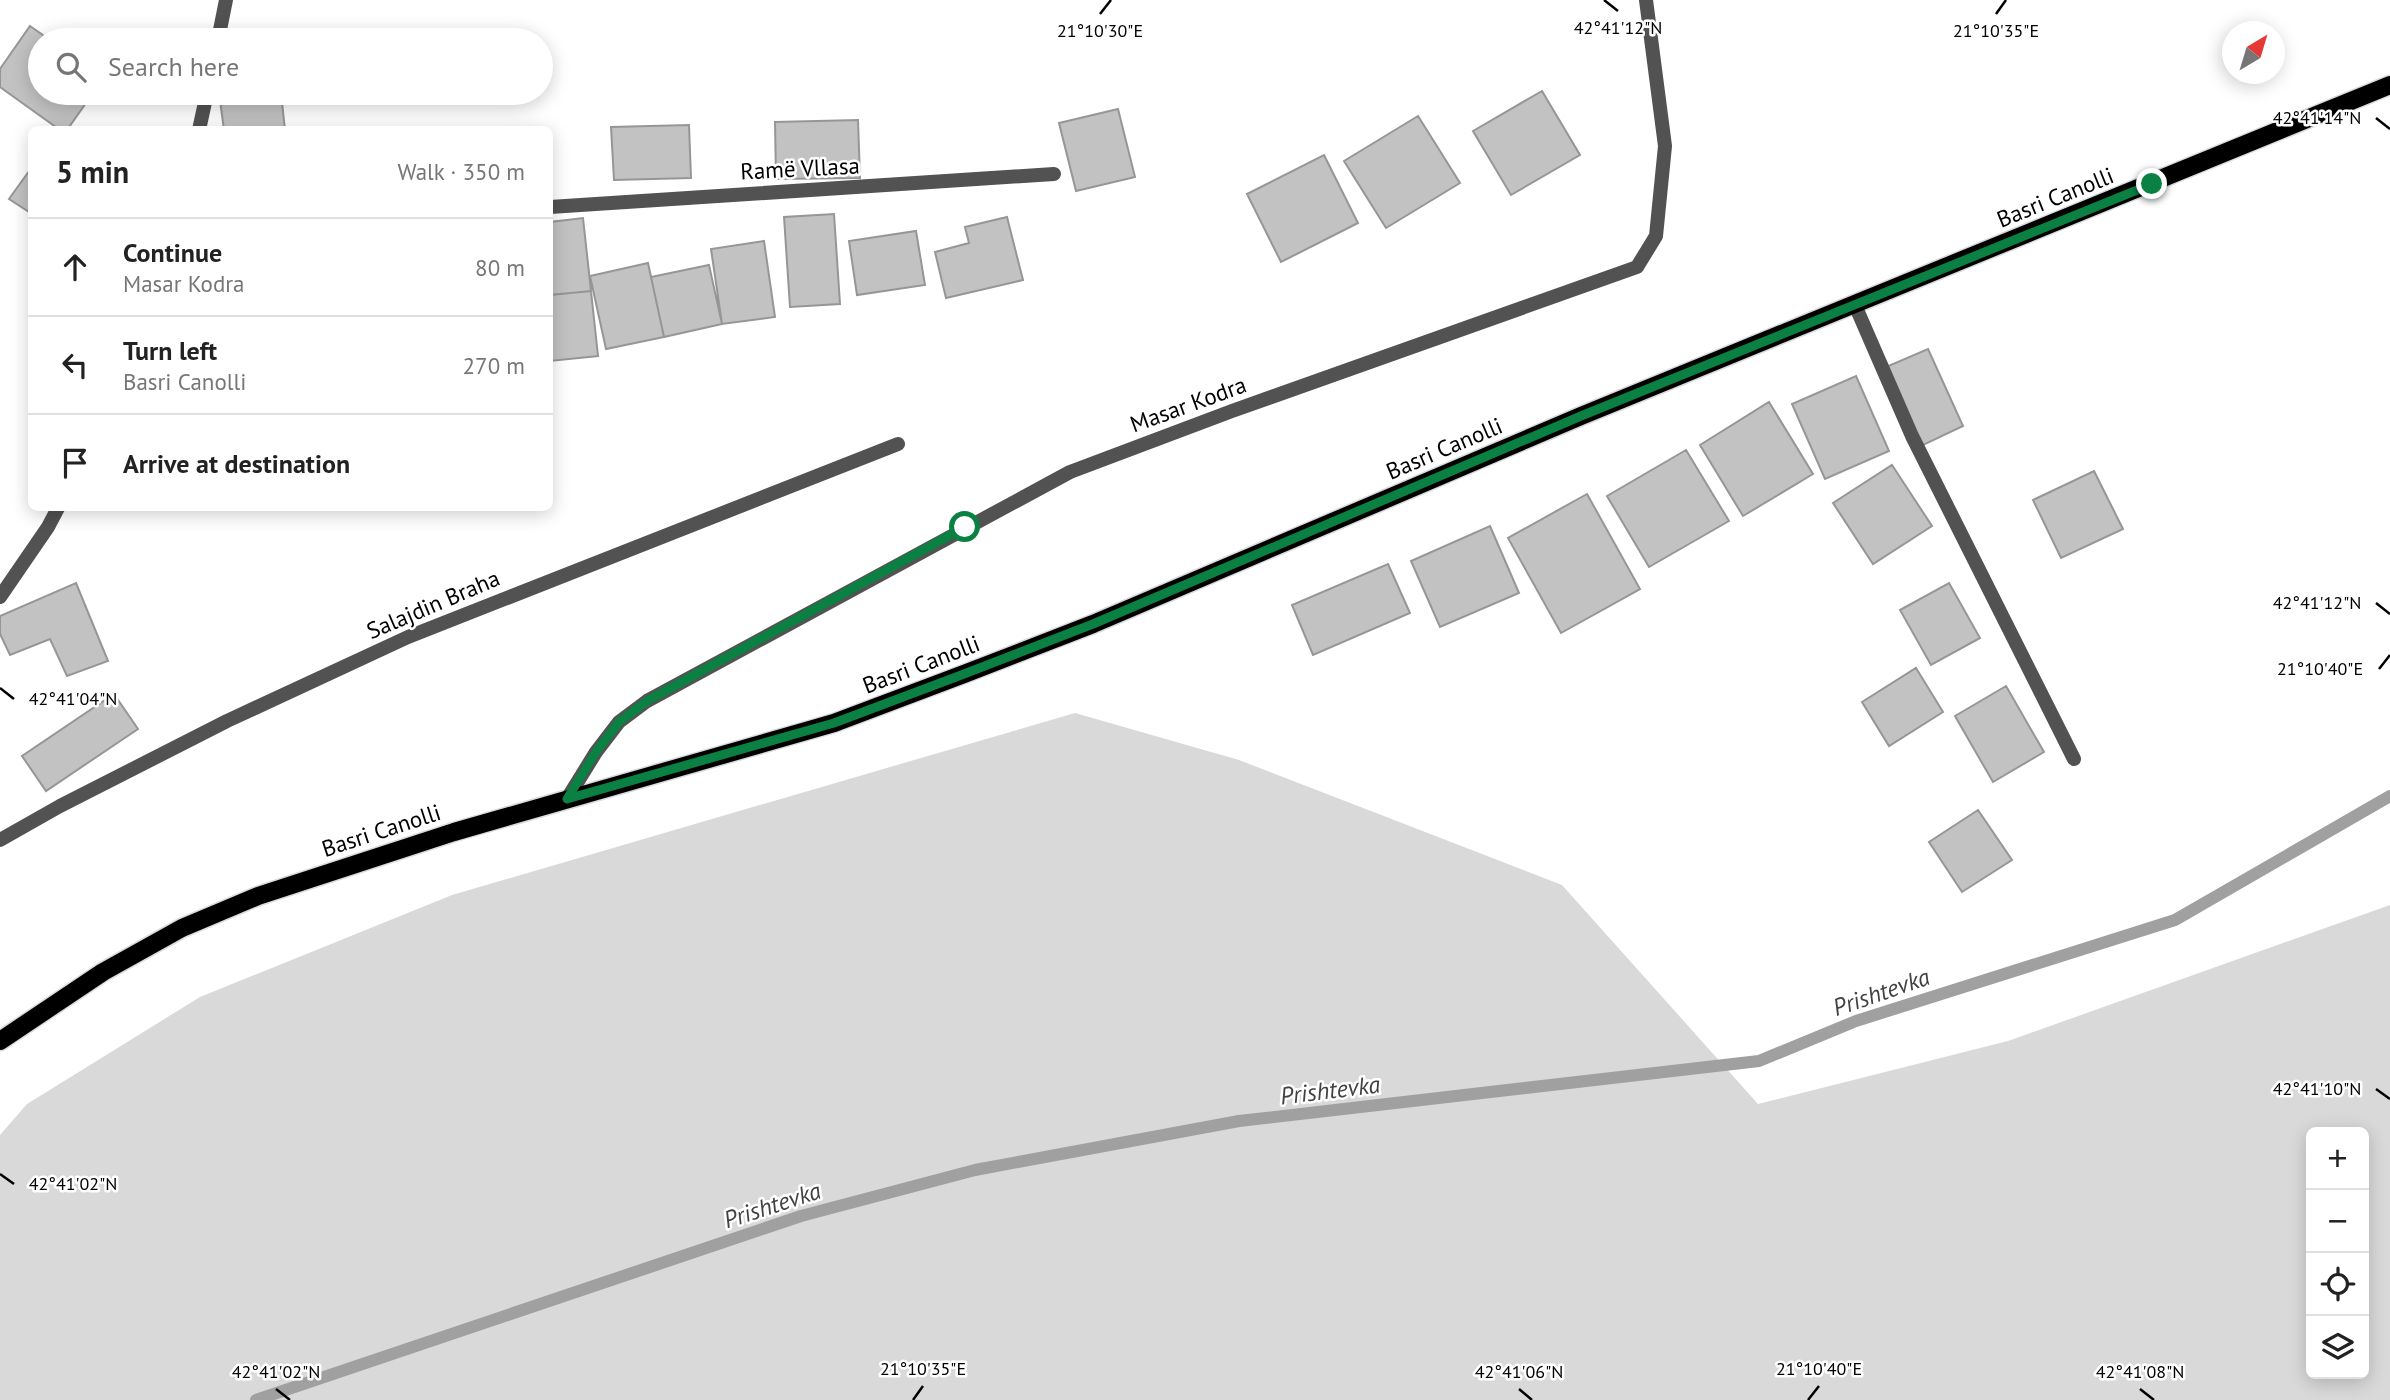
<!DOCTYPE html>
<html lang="en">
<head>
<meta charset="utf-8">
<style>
	body { margin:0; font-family:"PT Sans",sans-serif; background:#f2f2f2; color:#222 }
	.controls { position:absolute; right:21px; bottom:21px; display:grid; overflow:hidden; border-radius:10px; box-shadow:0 4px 18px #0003 }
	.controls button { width:63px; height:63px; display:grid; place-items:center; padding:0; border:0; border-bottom:2px solid #e0e0e0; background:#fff; color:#222; font:35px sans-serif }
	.compass { position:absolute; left:2222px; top:21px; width:63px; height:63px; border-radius:50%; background:#fff; box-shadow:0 4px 18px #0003; rotate:38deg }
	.stop { position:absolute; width:21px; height:21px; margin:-16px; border:5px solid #0b8043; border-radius:50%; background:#fff }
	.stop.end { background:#0b8043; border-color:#fff; box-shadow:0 2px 7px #0008 }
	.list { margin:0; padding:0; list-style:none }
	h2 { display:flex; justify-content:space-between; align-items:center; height:91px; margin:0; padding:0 28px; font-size:30px }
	h2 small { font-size:23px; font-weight:400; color:#767676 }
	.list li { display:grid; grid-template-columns:46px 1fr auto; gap:21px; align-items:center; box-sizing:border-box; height:98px; padding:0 28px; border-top:2px solid #e0e0e0 }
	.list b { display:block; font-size:26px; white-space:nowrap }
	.list p { margin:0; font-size:23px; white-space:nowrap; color:#767676 }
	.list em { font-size:23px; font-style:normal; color:#767676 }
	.icon { flex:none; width:38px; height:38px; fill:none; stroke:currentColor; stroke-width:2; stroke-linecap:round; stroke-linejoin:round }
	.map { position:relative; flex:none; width:2390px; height:1400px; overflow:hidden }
	.search { position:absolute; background:#fff; box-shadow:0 4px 18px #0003; left:28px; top:28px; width:525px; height:77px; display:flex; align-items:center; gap:18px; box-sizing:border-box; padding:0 24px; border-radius:38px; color:#767676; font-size:26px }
	.panel { position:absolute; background:#fff; box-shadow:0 4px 18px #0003; left:28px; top:126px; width:525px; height:385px; border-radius:10px }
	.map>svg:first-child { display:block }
</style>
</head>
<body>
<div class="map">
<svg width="2390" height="1400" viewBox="0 0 2390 1400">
	<rect width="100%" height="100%" fill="#fff"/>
	<path fill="#d9d9d9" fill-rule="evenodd" d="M1075 713 1239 760 1562 885 1758 1104 2008 1041 2390 905V1400H0V1135L27 1104 200 997 452 895ZM2311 1132H2364V1374H2311Z"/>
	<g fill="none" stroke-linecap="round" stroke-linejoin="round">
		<path stroke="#a0a0a0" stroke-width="12" d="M256 1400 801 1216 975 1170 1239 1121 1759 1061 1856 1021 2175 920 2390 796"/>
	</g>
	<path fill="#c2c2c2" stroke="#969696" stroke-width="2" d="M30 26 50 40H40V93H93L67 130H60L0 87V69Z
		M1542 91 1580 155 1511 195 1473 131Z
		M219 93H281L285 130H224Z
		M1118 109 1135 177 1076 191 1059 123Z
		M1418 116 1460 183 1386 228 1344 161Z
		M858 120 860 178 776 179 775 122Z
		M689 125 691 178 614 180 611 127Z
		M1324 155 1358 223 1281 262 1247 194Z
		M32 167V214L9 199Z
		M834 214 840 304 790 307 784 217Z
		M1007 217 1023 280 946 298 935 252 969 243 965 227Z
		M583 218 591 291 550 295V222Z
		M916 231 925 285 857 295 849 241Z
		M764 241 775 317 722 324 711 249Z
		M648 263 664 337 606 349 590 276Z
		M709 265 722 324 664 337 651 277Z
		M591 291 598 356 550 361V295Z
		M1928 349 1963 426 1921 446 1886 367Z
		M1856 376 1889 451 1825 479 1792 404Z
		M1769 402 1813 474 1743 516 1700 445Z
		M1686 450 1729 521 1649 567 1607 496Z
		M1892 465 1932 526 1873 564 1833 503Z
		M2094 471 2123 529 2061 558 2033 500Z
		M1587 494 1640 589 1561 633 1508 538Z
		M1490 526 1519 593 1440 627 1411 561Z
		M1388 564 1410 613 1313 655 1292 605Z
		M76 583 108 661 67 676 50 639 10 655 0 634V616Z
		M1949 583 1980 638 1931 665 1900 610Z
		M1916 668 1943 712 1889 746 1862 702Z
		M2006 686 2044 752 1993 782 1955 716Z
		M114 694 138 729 46 791 22 756Z
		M1978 810 2012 860 1962 892 1929 842Z"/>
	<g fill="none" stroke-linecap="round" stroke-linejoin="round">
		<g stroke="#dbdbdb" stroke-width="21">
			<path id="primary" d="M0 1041 103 972 182 928 258 896 454 832 834 723 964 674 1093 624 1581 416 2390 85"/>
		</g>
		<path stroke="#525252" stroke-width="14" d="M218 40 226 0
			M199 130 207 93
			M550 207 1054 174
			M1855 305 1912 436 2074 759
			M0 597 48 527 58 508
			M567 799 596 752 619 722 647 701 1070 472 1232 411 1637 267 1656 236 1665 146 1646 0
			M0 840 60 806 227 721 408 637 898 444"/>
		<use href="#primary" stroke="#000" stroke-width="18"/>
	</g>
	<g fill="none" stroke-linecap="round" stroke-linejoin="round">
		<path stroke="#0b8043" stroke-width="9" d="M965 527 647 701 619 722 596 752 567 799 834 723 964 674 1093 624 1581 416 2152 184"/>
	</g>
	<path fill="none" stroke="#000" stroke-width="2.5" d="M1604 0 1618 11M1100 14 1111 0M1996 14 2006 0M2376 118 2390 129M2376 603 2390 614M2379 669 2390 655M0 688 14 699M2376 1089 2390 1099M0 1174 14 1184M276 1389 290 1400M1519 1389 1532 1400M2140 1389 2154 1400M913 1400 923 1386M1808 1400 1819 1386"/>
	<g text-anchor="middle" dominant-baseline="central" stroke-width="5" stroke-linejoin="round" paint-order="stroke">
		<g font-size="23" fill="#000" stroke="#fff">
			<text transform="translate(800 168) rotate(-3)">Ramë Vllasa</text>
			<text transform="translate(2055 197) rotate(-22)">Basri Canolli</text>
			<text transform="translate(1188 404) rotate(-20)">Masar Kodra</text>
			<text transform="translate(1444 448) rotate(-23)">Basri Canolli</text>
			<text transform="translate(433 604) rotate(-23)">Salajdin Braha</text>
			<text transform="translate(921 664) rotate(-21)">Basri Canolli</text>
			<text transform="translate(381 830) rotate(-18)">Basri Canolli</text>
		</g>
		<g font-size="24" font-style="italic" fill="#414141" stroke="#fff">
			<text transform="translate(1881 992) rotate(-19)">Prishtevka</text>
			<text transform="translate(1330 1090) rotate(-7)">Prishtevka</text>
			<text transform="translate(772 1205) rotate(-18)">Prishtevka</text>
		</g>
	</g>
	<g font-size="18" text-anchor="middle" fill="#000" stroke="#fff" stroke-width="5" stroke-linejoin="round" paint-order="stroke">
		<text x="1618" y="34">42°41'12"N</text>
		<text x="1100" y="37">21°10'30"E</text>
		<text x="1996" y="37">21°10'35"E</text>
		<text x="2317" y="124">42°41'14"N</text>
		<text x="2317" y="609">42°41'12"N</text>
		<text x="2320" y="675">21°10'40"E</text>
		<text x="73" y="705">42°41'04"N</text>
		<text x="2317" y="1095">42°41'10"N</text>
		<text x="73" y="1190">42°41'02"N</text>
		<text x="923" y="1375">21°10'35"E</text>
		<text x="1819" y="1375">21°10'40"E</text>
		<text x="276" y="1378">42°41'02"N</text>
		<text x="1519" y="1378">42°41'06"N</text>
		<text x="2140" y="1378">42°41'08"N</text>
	</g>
</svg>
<div class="controls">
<button>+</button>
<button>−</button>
<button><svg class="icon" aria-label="locate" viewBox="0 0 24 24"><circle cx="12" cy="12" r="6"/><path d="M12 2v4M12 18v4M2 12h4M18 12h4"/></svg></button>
<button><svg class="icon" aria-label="layers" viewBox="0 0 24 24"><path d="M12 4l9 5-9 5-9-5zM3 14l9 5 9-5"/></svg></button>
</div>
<svg class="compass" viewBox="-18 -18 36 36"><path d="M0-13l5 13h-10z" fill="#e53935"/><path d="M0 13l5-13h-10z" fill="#767676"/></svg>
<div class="stop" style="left:965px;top:527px"></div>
<div class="stop end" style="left:2152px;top:184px"></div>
<div class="search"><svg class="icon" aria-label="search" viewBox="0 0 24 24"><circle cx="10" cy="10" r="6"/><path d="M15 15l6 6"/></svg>Search here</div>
<section class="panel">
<h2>5 min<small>Walk · 350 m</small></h2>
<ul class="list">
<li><svg class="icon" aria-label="ahead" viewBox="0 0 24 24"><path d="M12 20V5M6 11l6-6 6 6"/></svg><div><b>Continue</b><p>Masar Kodra</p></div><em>80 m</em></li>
<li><svg class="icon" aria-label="left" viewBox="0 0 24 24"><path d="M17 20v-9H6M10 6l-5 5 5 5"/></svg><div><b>Turn left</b><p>Basri Canolli</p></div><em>270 m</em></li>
<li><svg class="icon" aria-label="arrive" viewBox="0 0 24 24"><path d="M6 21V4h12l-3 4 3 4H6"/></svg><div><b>Arrive at destination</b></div></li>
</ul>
</section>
</div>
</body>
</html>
